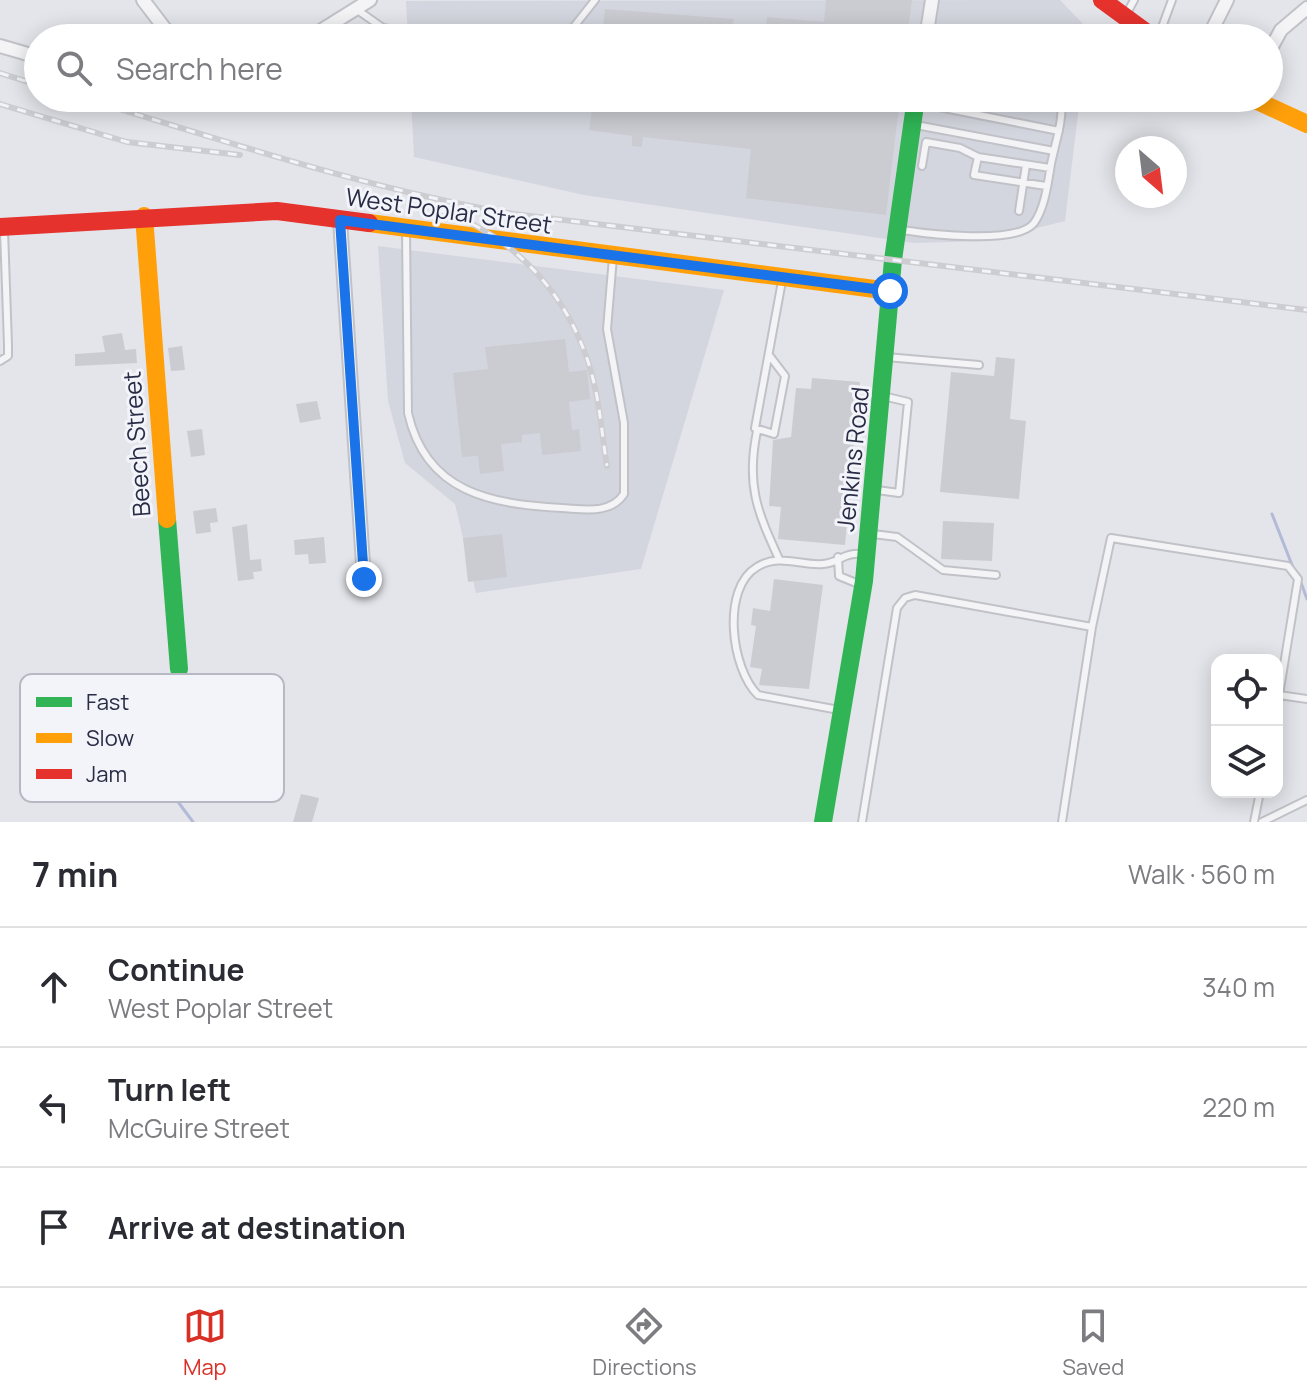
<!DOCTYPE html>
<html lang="en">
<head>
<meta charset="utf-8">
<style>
	body { margin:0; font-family:Manrope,sans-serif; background:#f7f7f7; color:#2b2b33 }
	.controls { position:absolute; right:24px; bottom:24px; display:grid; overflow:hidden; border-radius:16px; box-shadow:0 4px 20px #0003 }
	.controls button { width:72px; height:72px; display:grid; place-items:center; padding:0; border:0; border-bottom:2px solid #e1e1e2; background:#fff; color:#2b2b33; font:40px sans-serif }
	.compass { position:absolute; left:1115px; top:136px; width:72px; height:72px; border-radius:50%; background:#fff; box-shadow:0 4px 20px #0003; rotate:152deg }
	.stop { position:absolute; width:24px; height:24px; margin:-18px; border:6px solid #1a73e8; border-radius:50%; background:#fff }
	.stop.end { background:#1a73e8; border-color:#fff; box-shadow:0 2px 8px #0008 }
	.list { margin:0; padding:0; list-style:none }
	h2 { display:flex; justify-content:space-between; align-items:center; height:104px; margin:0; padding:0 32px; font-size:34px }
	h2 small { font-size:26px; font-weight:400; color:#7c7c81 }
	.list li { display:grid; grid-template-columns:52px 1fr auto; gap:24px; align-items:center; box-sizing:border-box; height:120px; padding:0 32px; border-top:2px solid #e1e1e2 }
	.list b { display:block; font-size:30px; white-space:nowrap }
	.list p { margin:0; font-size:26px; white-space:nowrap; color:#7c7c81 }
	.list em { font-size:26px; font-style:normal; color:#7c7c81 }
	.icon { flex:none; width:44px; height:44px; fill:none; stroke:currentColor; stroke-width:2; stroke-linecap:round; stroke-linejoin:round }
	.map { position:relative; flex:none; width:1307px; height:822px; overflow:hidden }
	.search { position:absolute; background:#fff; box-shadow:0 4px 20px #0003; left:24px; right:24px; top:24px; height:88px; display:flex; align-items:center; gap:20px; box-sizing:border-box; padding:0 28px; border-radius:44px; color:#7c7c81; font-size:30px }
	.sheet { height:464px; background:#fff }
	nav { display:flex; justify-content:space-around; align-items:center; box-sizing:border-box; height:112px; border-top:2px solid #e1e1e2; background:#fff; font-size:22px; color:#7c7c81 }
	nav a { display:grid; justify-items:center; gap:4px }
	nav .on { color:#d93025 }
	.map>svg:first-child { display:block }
</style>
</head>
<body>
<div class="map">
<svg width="1307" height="822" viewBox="0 0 1307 822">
	<rect width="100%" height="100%" fill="#e4e5ea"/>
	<path fill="#d4d6df" d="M1060 0 1089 30 1088 38H408L406 1Z
		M411 98H1080L1065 221 985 241 914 243 584 195 414 157Z
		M378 246 724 290 641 569 476 593 455 504 405 463 388 401Z"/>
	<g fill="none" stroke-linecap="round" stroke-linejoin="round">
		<path stroke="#b1bad6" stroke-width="3" d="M1272 514 1294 570
			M1300 580 1307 599
			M167 787 193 822"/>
	</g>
	<path fill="#cbccd2" d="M826 0H912L907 38H602L605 9 734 19 733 24 766 28 767 17 824 22Z
		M594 98H900L886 215 746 198 751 149 643 137 642 147 632 146V136L589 130Z
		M122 333 125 350 136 349 137 363 75 366V354L105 352 102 336Z
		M565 339 569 372 587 370 590 399 569 402 572 430 579 429 581 451 542 455 540 433 522 435V442L501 444 504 471 480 474 478 456 462 457 453 373 488 369 485 347Z
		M182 346 185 370 171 371 168 348Z
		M996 357 1015 359 1010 419 1026 421 1019 499 940 492 951 372 994 376Z
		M812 378 860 382 845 545 778 539 781 507 769 506 773 440 791 437 796 388 811 389Z
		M317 401 321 419 300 423 296 404Z
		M202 429 205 455 191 457 187 431Z
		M216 508 218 522 210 523 211 532 196 534 193 511Z
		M943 521 994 523 992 561 941 559Z
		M247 524 250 560 261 559 262 571 253 572 254 579 238 581 232 527Z
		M502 534 507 577 468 582 463 538Z
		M324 537 326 563 309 564 308 554 295 555 294 540Z
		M774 579 823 585 809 689 759 685 762 669 750 667 756 626 751 625 753 608 770 611Z
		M301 794 319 798 312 822H293Z"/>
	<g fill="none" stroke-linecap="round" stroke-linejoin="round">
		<g stroke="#c1c2c8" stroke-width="10">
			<path id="lane" d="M356 9 383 28 439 38
				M1126 15 1134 0
				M565 38 595 0
				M1158 38 1172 0
				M919 103 1059 131
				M916 125 1054 151
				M978 157 974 175 1046 186
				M922 166 926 142 960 148 978 157 1050 168
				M1019 211 1026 165
				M902 230C928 234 1017 245 1034 223 1045 208 1048 182 1051 164 1055 143 1064 120 1061 98
				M406 231 408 413C426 493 491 504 562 508 583 509 610 515 624 494V423L607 329 613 257
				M769 355 785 376 774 434 755 428 782 281
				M886 357 979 365
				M0 361 8 356V345L4 230
				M757 431C746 485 757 511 779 559
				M877 490 899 493 908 402 883 396
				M873 534 897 537 943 570 996 575
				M838 557 839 576 861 585
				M1277 707 1279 695 1307 699
				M839 710 758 695C731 669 721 588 757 567 779 553 800 566 823 564 839 563 843 552 863 554
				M862 822 897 608 905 598 915 595 1092 627 1111 538 1288 566 1298 579 1279 695
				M1062 822 1092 627
				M1254 822 1260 792
				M1262 822 1307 800"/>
		</g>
		<g stroke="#c1c2c8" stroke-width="16">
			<path id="street" d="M143 0 172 38
				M309 38 370 0
				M926 38 932 0
				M1208 38 1227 0
				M0 46 38 57
				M1269 52 1281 30 1307 8
				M340 220 364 579"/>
		</g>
		<use href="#lane" stroke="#f4f4f6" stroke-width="6"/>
		<use href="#street" stroke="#f4f4f6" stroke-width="12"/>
		<path stroke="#30b455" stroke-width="18" d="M167 519 179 669
			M823 822 864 581 893 260 916 98"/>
		<path stroke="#ff9f0a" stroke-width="18" d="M1251 98 1307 124
			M144 216 167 519
			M369 223 890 291"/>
		<path stroke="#e5322d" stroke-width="18" d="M1102 0 1154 38
			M0 227 277 211 369 223"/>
		<g stroke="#cdcdd1" stroke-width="6">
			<path id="rail" d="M0 73 38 85
				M83 98C226 141 367 189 514 214L1307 310
				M0 104 127 142 240 155
				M439 210C516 236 571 297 592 375 600 404 602 436 607 466"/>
		</g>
		<use href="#rail" stroke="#f2f4f9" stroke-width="3" stroke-dasharray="9" stroke-linecap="butt"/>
	</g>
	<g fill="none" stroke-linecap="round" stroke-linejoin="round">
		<path stroke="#1a73e8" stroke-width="10" d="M364 579 340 220 890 291"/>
	</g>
	<g text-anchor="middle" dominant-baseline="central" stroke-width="6" stroke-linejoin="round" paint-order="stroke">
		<g font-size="24" fill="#292c45" stroke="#f2f4f9">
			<text transform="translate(449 210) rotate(8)">West Poplar Street</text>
			<text transform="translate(136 444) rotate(-94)">Beech Street</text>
			<text transform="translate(852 459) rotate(-84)">Jenkins Road</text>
		</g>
	</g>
	<rect x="20" y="674" width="264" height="128" rx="12" fill="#f2f4f9" stroke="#b6b8c3" stroke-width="2"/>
	<rect x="36" y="697" width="36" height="10" fill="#30b455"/>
	<rect x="36" y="733" width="36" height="10" fill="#ff9f0a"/>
	<rect x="36" y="769" width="36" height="10" fill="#e5322d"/>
	<g font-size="22" fill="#292c45">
		<text x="86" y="710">Fast</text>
		<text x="86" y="746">Slow</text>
		<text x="86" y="782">Jam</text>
	</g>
</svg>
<div class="controls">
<button><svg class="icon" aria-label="locate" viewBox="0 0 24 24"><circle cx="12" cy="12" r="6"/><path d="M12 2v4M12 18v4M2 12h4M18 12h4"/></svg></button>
<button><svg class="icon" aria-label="layers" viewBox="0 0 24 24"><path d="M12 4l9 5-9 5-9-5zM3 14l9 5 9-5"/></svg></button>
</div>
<svg class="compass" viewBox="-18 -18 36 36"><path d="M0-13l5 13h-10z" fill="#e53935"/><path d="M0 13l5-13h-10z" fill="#7c7c81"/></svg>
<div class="stop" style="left:890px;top:291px"></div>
<div class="stop end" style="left:364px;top:579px"></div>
<div class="search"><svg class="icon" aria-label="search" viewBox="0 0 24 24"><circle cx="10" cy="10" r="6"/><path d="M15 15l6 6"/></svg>Search here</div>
</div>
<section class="sheet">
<h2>7 min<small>Walk · 560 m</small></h2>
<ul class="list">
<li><svg class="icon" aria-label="ahead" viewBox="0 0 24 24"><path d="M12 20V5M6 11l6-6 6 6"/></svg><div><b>Continue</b><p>West Poplar Street</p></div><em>340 m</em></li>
<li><svg class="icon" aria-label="left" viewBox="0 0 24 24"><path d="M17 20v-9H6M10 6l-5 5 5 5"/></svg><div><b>Turn left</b><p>McGuire Street</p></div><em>220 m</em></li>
<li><svg class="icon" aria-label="arrive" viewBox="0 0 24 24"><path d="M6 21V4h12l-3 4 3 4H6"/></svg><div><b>Arrive at destination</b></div></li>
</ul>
</section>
<nav>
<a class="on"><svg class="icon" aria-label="map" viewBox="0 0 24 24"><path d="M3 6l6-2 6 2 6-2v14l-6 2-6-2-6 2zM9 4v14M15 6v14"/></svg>Map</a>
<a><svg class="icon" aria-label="directions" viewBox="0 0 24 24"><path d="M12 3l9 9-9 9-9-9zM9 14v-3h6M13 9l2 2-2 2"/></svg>Directions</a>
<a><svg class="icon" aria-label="saved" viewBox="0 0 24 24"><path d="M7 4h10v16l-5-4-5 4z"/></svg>Saved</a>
</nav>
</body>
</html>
